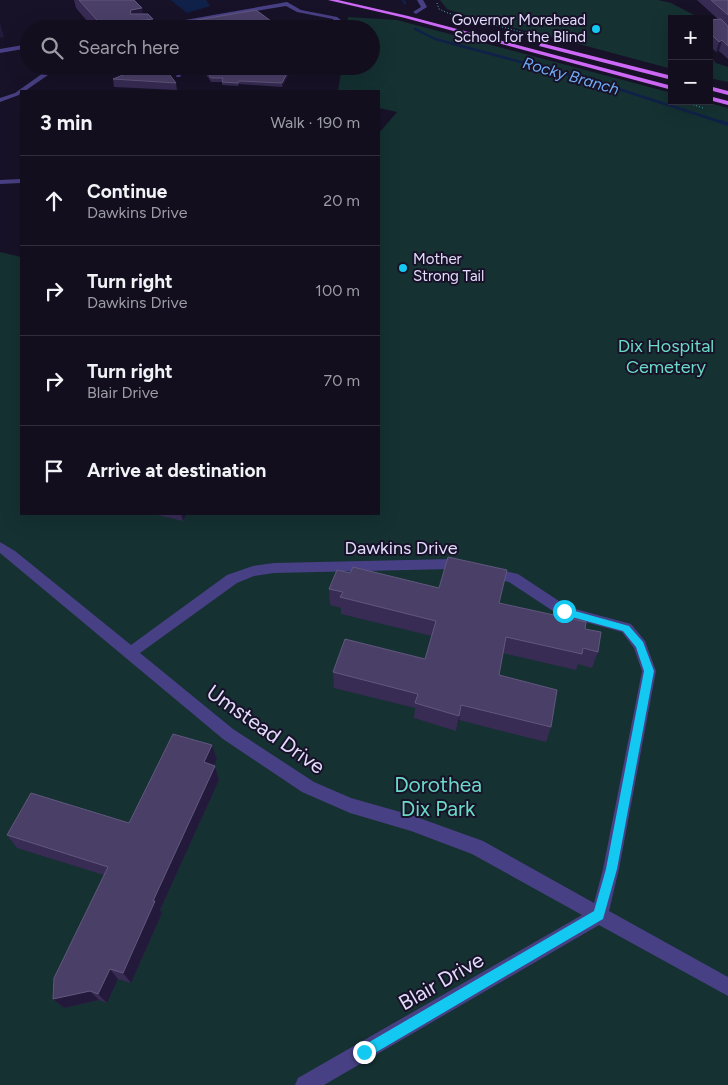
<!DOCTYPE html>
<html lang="en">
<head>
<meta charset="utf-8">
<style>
	body { margin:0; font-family:Figtree,sans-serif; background:#1f1c2b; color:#f1f3f6 }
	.controls { position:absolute; right:15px; top:15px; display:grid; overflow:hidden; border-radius:0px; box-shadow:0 5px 20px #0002 }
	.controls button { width:45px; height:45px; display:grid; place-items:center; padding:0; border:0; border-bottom:1px solid #312e3c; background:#120e1e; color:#f1f3f6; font:25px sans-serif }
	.stop { position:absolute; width:15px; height:15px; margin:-11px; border:4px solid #13c9f1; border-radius:50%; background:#fff }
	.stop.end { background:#13c9f1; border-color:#fff; box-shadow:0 1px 5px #0008 }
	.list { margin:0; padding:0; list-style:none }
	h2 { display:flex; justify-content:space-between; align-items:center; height:65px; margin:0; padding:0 20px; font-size:21px }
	h2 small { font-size:16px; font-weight:400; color:#9c9ca4 }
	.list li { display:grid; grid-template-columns:32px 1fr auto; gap:15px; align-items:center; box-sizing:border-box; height:90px; padding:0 20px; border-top:1px solid #312e3c }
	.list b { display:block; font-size:19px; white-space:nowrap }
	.list p { margin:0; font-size:16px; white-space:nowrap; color:#9c9ca4 }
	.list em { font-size:16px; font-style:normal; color:#9c9ca4 }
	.icon { flex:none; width:28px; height:28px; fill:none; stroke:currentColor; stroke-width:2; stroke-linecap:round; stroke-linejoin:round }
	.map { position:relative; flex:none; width:728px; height:1085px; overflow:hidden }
	.search { position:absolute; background:#120e1e; box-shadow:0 5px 20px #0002; left:20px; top:20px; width:360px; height:55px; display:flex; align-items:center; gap:12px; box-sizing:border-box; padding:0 18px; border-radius:28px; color:#9c9ca4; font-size:19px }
	.panel { position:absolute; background:#120e1e; box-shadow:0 5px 20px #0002; left:20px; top:90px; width:360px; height:425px; border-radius:0px }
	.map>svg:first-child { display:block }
</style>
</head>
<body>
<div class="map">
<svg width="728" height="1085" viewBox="0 0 728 1085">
	<rect width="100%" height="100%" fill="#181228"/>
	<path fill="#153132" d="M440 0H658L671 3 698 17 695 19H672V69L564 40 473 18 447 9Z
		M348 17 397 20 672 93V101H702L728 108V1085H0V252L21 257V514H379V133L397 112 379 108V91H338L342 66H371V29H347Z
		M709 55 716 63 728 67V82L709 78Z"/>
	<path fill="#102149" d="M171 0H206L210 6 187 13Z"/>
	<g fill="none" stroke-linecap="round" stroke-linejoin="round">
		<path stroke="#102149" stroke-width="2.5" d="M403 0 405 3
			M415 29 435 39 603 84 724 123"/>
		<path stroke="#102149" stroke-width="4" d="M721 122 728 124"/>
		<path stroke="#38b2b4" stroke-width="1" stroke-dasharray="1 2" stroke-linecap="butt" d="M437 3 439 9 448 13 537 36
			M682 101 703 108"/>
		<path fill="#484084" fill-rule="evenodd" d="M417 0H423L427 7 416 14 413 12 421 7Z
			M287 2 301 10 337 17 341 20 343 29H337L333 19 297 12 286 6 149 29H134Z
			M29 44V48L0 53V49Z
			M53 66H61L25 91H21L19 95 0 102V98L15 93Z
			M180 66H186L180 77H176Z
			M193 66H220L222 68 219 70Z
			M332 66H338L336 74 274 72 271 70 274 68 331 71Z
			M21 179V183L0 184V180Z
			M0 542 15 551 131 645 227 575 253 566 274 563 452 559 467 562 468 566 467 570 462 571 452 569 274 573 254 576 237 583 140 653 233 729 314 782 351 798 411 815 483 841 594 903 603 869 642 671 634 648 622 632 559 615 509 582 483 576 482 572 483 568 488 567 518 574 568 607 631 624 645 641 656 671 619 869 609 911 728 977V996L599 925 324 1085H295L298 1078 582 915 472 854 411 831 350 813 302 792 223 739 0 553Z"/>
		<path fill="#cd69f6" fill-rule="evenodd" d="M328 0H338L408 16 672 86V90L405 18Z
			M541 43 672 76V80L539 46Z
			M709 86 728 91V95L709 90Z
			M709 96 728 101V105L709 100Z"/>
	</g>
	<path fill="#382c55" d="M74 0H134L143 14 153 19 155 29H94L76 8Z
		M697 0H728V59L719 51 716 52 709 45V20H719Z
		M202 66 289 70V74L282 87 239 84 238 86 222 85V82H211L202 68Z
		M267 66H293V67Z
		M113 79 176 83 177 90 114 87Z
		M153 514H187L183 521Z
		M350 573 500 603 585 629 598 652 592 668 578 664 576 670 503 653 499 675 551 727 546 742 459 720 456 731 414 718 415 708 334 688 333 672 425 659 432 636 341 614V608L330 605 329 589Z
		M212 745 217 759 214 765 215 766 219 780 160 910 162 913 131 983 118 979 107 1003 99 1000 64 1008 53 999 104 875 17 848 7 835 129 823Z"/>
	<path fill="#231a3b" d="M142 8 145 20 153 19 155 29H139L130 14 131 10Z
		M0 23 4 37 0 38Z
		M722 40 719 51 716 52 719 42Z
		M289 70V74L282 87V83Z
		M181 514H187L183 521Z
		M461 705 459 720 456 731 459 716Z
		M212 745 217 759 209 777 204 762Z
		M215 766 219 780 160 910 162 913 131 983 123 973 153 901Z
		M110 969 118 979 107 1003 98 994Z
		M90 991 99 1000 64 1008 53 999Z"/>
	<path fill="#4a3f67" stroke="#62577e" d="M79 0H134L142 8 131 10 130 14H148L153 19 137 21 143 29H105Z
		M711 0H728V15Z
		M256 10 271 21V24L312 25 310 29H177L174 24Z
		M721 19 728 26V46L722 40 719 42 709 32V20Z
		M145 66H163L176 83 113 79Z
		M203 66H225L289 70 282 83 239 81 238 83 222 82 223 78H211Z
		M448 557 507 570 499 603 586 622 585 629 601 632 598 652 583 648 582 654 506 637 499 675 557 690 551 727 461 705 459 716 415 703 418 694 333 672 345 639 425 659 436 621 340 597 343 592 329 589 337 570 350 573 353 567 439 588Z
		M173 734 212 745 204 762 215 766 153 901H155L123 973 110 969 98 994 90 991 53 999 54 978 108 867 7 835 31 793 129 823Z"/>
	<path fill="#13c9f1" d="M564 608 629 626 643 642 654 671 617 869 603 919 368 1057 364 1059 359 1057 357 1052 359 1048 594 911 606 869 644 671 636 647 623 631 561 614 560 611Z"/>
	<g fill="#13c9f1" stroke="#181228" stroke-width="2">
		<circle cx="596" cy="29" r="5"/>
		<circle cx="403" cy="268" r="5"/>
	</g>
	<g text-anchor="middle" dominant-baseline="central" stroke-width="4" stroke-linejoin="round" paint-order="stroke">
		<g font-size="15" fill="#e2dbfd" stroke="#181228" text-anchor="end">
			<text x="586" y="20">Governor Morehead<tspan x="586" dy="17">School for the Blind</tspan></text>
			<text x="413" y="259" text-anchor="start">Mother<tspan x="413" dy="17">Strong Tail</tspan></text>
		</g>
		<g font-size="16" font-style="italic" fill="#70adf6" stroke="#181228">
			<text transform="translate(571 76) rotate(16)">Rocky Branch</text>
		</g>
		<g font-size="18" fill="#6adac7" stroke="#181228">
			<text x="666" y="346">Dix Hospital<tspan x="666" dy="21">Cemetery</tspan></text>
		</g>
		<g font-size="18" fill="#e2dbfd" stroke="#181228">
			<text x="401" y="548">Dawkins Drive</text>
		</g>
		<g font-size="21" fill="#e2dbfd" stroke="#181228">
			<text transform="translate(266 729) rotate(35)">Umstead Drive</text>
			<text transform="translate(441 981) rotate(-30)">Blair Drive</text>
		</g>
		<g font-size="21" fill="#6adac7" stroke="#181228">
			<text x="438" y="784">Dorothea<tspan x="438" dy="24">Dix Park</tspan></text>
		</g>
	</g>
</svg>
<div class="controls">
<button>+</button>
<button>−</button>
</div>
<div class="stop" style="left:564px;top:611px"></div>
<div class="stop end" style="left:364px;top:1052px"></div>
<div class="search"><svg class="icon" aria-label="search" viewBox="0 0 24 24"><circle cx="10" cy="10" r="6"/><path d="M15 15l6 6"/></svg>Search here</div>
<section class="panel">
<h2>3 min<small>Walk · 190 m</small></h2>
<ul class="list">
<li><svg class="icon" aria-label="ahead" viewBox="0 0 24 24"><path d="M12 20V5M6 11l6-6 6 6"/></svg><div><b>Continue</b><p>Dawkins Drive</p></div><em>20 m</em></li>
<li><svg class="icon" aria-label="right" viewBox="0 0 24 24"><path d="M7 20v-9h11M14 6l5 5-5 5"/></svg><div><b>Turn right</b><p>Dawkins Drive</p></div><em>100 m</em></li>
<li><svg class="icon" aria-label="right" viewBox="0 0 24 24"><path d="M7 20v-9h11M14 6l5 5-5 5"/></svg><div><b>Turn right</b><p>Blair Drive</p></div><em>70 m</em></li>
<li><svg class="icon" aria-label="arrive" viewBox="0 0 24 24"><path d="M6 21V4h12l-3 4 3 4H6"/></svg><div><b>Arrive at destination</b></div></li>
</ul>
</section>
</div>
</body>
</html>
